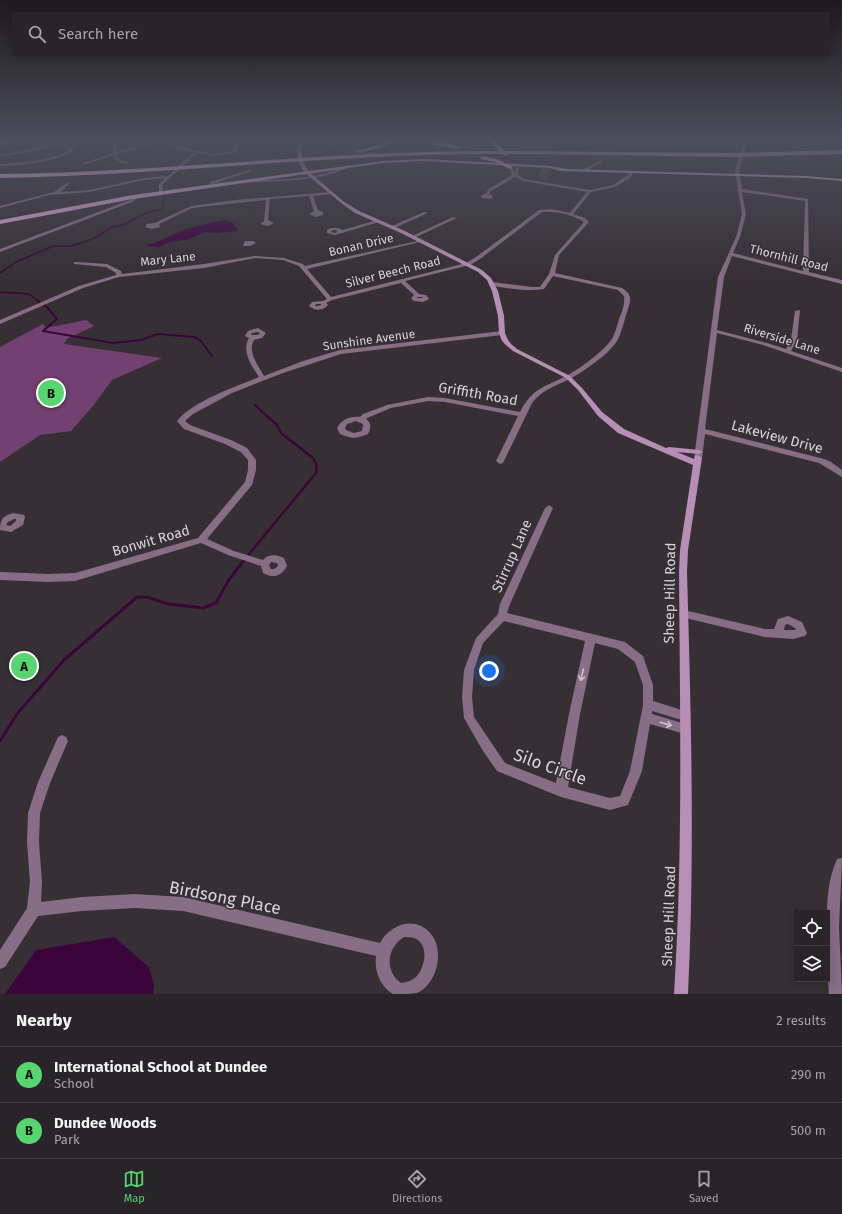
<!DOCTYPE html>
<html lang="en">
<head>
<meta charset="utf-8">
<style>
	body { margin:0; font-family:"Fira Sans",sans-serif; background:#302c30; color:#f1f3f6 }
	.controls { position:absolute; right:12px; bottom:12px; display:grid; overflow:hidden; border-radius:0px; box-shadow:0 2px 10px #0003 }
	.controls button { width:36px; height:36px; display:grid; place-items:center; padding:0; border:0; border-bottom:1px solid #444145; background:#282428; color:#f1f3f6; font:20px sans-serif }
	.you { position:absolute; left:489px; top:671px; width:14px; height:14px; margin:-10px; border:3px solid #fff; border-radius:50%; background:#1a73e8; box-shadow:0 0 0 6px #1a73e833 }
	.badge { display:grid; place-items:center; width:26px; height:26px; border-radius:50%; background:#57d670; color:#111; font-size:13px; font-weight:700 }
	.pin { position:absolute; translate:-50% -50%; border:2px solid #fff; box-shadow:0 1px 4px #0006 }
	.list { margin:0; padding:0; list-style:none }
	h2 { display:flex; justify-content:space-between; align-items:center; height:52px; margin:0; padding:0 16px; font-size:17px }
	h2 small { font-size:13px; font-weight:400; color:#a5a4a8 }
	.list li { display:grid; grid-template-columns:26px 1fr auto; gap:12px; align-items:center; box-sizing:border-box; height:56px; padding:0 16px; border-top:1px solid #444145 }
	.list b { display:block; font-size:15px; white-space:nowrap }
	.list p { margin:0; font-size:13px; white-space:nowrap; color:#a5a4a8 }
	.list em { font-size:13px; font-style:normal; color:#a5a4a8 }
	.icon { flex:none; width:22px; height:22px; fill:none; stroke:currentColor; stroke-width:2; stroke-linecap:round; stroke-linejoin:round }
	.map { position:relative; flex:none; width:842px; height:994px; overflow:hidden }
	.search { position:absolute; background:#282428; box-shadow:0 2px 10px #0003; left:12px; right:12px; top:12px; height:44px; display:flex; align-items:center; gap:10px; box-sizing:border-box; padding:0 14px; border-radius:0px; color:#a5a4a8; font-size:15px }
	.sheet { height:164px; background:#282428 }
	nav { display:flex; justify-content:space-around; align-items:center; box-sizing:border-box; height:56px; border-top:1px solid #444145; background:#282428; font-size:11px; color:#a5a4a8 }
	nav a { display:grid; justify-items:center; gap:2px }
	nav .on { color:#57d670 }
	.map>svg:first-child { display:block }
</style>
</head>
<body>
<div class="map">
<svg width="842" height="994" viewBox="0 0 842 994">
	<rect width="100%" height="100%" fill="#363035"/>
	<path fill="#724171" d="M86 320 94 326 67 339 64 344 162 358 112 380 93 406 71 431 40 435 0 462V347L43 324 46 328Z"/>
	<path fill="#3b053c" d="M224 220 232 222 237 229 236 231 217 233 206 232 186 240 170 242 159 247 147 246 146 245 154 243 189 228Z
		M114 937 149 967 154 985 153 994H5L36 950Z"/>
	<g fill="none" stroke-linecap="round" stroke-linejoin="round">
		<path stroke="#3b053c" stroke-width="1" d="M177 139 174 142 178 145 212 153
			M154 211 162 209 165 197"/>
		<path stroke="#3b053c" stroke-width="1.5" d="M0 273 16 262 53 246H71L84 242 95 238 112 227 123 225 146 213 158 210
			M0 292 29 294 39 302"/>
		<path stroke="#3b053c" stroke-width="2" d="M38 301 48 308 57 319 43 331 113 343 141 340 158 334 194 337 200 340 212 356
			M255 405 269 418"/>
		<path stroke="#3b053c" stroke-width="2.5" d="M240 565 316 473 317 466 313 458 281 433 277 425 268 417"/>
		<path stroke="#3b053c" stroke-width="3" d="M0 741 17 714 64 660 137 597H147L168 604 203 608 216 603 228 581 241 564"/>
		<path fill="#876d86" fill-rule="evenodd" d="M81 139H89L78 142C76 144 75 148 73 150 61 162 16 166 0 166V164C15 163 61 160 71 148 72 146 73 144 74 143L0 157V155Z
			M116 139H120L116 147 117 152 163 139H171L173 144 177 146 212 154 231 152 239 139H243L233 154 212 156 197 153 163 184 162 194 159 193V184L165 178 144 180 89 192 49 195 0 208V206L54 192 68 182 69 184 60 192 89 190 144 178 168 176 194 152C184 150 173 150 168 140L117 154 118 158 123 161 128 162V164L121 163 115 159 114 155 83 165V163L113 153 112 147Z
			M307 139 335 143 352 139C338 148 321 145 307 139Z
			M534 139H538L533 144H531Z
			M585 139H594L617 143 743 145 744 141 723 139H748L739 171 742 189 808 199 809 272 842 280V284L732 256 724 277 717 330 767 343 786 349 791 340 795 311 800 310 797 340 791 351 842 368V372L763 345 717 333 705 429 824 459 831 462 842 470V477L819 463 705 434 702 458 698 461 694 458 718 277 736 237 742 214 738 191 737 190 738 189 735 171 742 147 617 145ZM742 192 805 201 803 271 733 253 740 237 746 214Z
			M600 161 603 162 583 172 580 171Z
			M347 165 350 166C327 182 271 181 242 183L240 182 242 181C277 179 315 181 347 165Z
			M509 166H511L515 174 516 168 519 167 518 175 524 179 590 190 613 185 628 175 630 172 633 173 631 177 615 187 591 192 573 214 585 218 589 222 559 255 555 273 622 288C633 295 631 300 627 312 624 321 622 332 617 341 608 355 583 372 568 380 555 386 542 390 532 403L503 463 500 464 496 461 518 416 445 402 428 401 391 408 367 418 366 419C372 423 371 428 368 434 354 439 354 439 340 434L337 428C342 419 350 416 360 417L363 414 387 405 428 397 445 398 520 412C532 389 542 388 564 377 577 371 604 351 612 339 615 333 617 326 619 319 622 312 625 304 624 296L618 290 553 276 544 289C527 292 509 288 492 286L489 284 492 282 532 287H540L549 274 555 255 584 222C574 215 555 211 542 212L480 259 470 265 405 281 419 294 426 295 429 299 423 302 414 301 411 298 414 295 401 283 332 300 326 303 328 305C323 311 315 311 309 306L312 302 323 301 327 299 299 266 283 260 255 258 204 268 119 277 83 288 0 324V320L79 286 116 275V273L106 267 74 264V262H76L107 264 121 271 122 274 204 264 255 256 284 258 303 264 305 266 422 240 424 241 307 269 331 297 466 263 476 257 539 210 552 209 570 213 587 192 523 181 515 177 491 191 489 194 493 196 492 199 481 198V196L486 193 489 189 512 175ZM418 297H422L423 298H417ZM316 304H320L322 305 317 306H315ZM356 421 363 424 362 431 354 433 346 430 345 428 347 424Z
			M249 170 252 171 213 184 212 187 209 186 210 182Z
			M331 192 332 194 313 196 318 210 323 212V215L315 217 309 214 314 211 309 196 270 199 268 220 274 223 268 226 260 224 264 221 266 200 192 208 159 224 160 227 152 229 145 227 147 224 155 223 191 206 235 200Z
			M132 196H134L136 199 132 202 0 252V249L130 200 132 199Z
			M424 212 428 213 394 228 390 227Z
			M453 217 457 218 414 238 410 237Z
			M377 220 379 221V222L335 235 327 233V230C332 227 337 227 343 230ZM333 230 338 231 335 233 331 232Z
			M245 241H253L256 243 250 246H243V245Z
			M258 328 266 333 262 338 254 340C247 352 258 365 264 376L303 361 340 350 502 331 505 333 502 335 341 354 283 373 232 393 193 414 185 421 190 425 231 440 247 448 256 460V470L252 485 207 539 234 551 263 560C269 553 277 555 284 558L287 566C282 576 273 579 263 573L261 566 228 555 201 543 75 581 49 582 0 580V572L49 574 75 573 198 538 245 482 248 470V460L241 452 225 444 184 429 177 421C193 401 235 387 259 377 252 366 241 352 249 338L245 336 248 331ZM257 332 260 333 258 335H251L252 333ZM271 562 277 563 278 566 274 569H271L269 565Z
			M549 505 553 508 510 604 507 613 625 642 643 656 653 685V701L685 711 689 712 690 716 689 720 685 721 652 711V714L689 725 691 729 689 733 685 734 650 724 642 771 628 805 610 810 561 797 497 771 483 751 464 718 462 697 464 670 476 638 498 614 500 604 545 508ZM504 621 585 641 569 714 556 783 505 763 474 717 472 697 474 670 483 643ZM595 643 618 649 635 662 643 685V705L630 771 620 796 610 798 568 787 580 714Z
			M13 513 24 515 25 517 23 525 11 532 0 530C0 519 3 516 13 513ZM14 519H16V521L10 526 6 525 8 522Z
			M684 610 765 629H774L778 619 788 616 802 622 807 633 805 636 793 639 765 637 681 617 679 614 681 611ZM788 624 795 628 796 630H784L785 625Z
			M62 735 66 737 68 741 50 783 40 813 39 842 42 882 41 902 82 897 135 894 183 897 380 943C390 924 416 915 431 934 445 951 437 984 417 993 411 994 400 994 393 994 380 986 374 971 376 956L183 911 135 908 82 911 38 916 5 967 0 969V950L27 908 30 882 27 842 28 813 38 782 58 737ZM404 937C407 937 411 937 414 938 430 944 425 968 416 977 411 981 407 982 401 983 384 971 387 947 404 937Z
			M842 858 839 927 842 994H829C827 973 827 953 827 932 827 905 826 885 837 859Z"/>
		<path fill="#b78eb5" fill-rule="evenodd" d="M18 139H26L0 145V143Z
			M301 139H305L301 149 303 162 308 171 343 201 359 211 405 231 482 270 491 278 498 291 504 316 505 333 508 340 511 344 517 349 570 376 582 388 602 412 624 429 666 448 669 447 699 450 703 452 699 454 677 452 694 459 695 456 698 455 702 458 688 550 687 572C691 713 695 853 688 994H674C683 853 680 713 679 572L680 550 693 465 618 433 598 416 578 390 566 378 513 351 507 346 502 341 499 333 498 316 492 291 487 280 478 272 401 233 355 213 341 203 304 172 299 162 297 149Z"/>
		<path fill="#dca6d9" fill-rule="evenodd" d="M424 159 550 166 567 169 806 176 842 179V181L806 178 561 171 550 168 424 161 383 163 133 199 0 224V220L133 195 383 161Z"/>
		<path fill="#fdbdfb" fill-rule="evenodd" d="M391 139H398L380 148 359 153 356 151 376 146Z
			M421 139H428L461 147 458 149 435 145Z
			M487 139H492L505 151 738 153 842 150V154L738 157 531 154H509L506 156 503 154C335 153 168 175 0 178V174C167 172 332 150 499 151Z
			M483 156 499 160 513 167 510 169 495 162 481 159 480 158Z"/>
	</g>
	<path fill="#494449" d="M539 173H550L546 179 539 178Z"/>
	<path fill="#3c373c" d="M551 169 550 173 546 179 547 174Z"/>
	<path fill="#554f55" stroke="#3c373c" d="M543 168 551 169 547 174 539 173Z"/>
	<defs><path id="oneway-shaft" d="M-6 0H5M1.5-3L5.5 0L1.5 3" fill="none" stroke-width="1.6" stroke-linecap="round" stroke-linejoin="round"/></defs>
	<g stroke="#ccc5cc">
		<use href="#oneway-shaft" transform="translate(582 675) rotate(103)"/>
		<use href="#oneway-shaft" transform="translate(666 724) rotate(16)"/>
	</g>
	<linearGradient id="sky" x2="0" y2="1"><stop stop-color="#1e1a1d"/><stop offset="0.5" stop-color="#4c4e5c"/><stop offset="1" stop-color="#4c4e5c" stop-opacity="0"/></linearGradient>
	<rect width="842" height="278" fill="url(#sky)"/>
	<g text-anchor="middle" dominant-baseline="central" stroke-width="3" stroke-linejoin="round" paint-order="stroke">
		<g font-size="12" fill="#d8d4d8" stroke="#363035">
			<text transform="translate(361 245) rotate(-13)">Bonan Drive</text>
			<text transform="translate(789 258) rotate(14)">Thornhill Road</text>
			<text transform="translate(168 259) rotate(-6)">Mary Lane</text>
			<text transform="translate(393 272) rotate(-14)">Silver Beech Road</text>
			<text transform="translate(782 339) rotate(17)">Riverside Lane</text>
			<text transform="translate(369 340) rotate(-8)">Sunshine Avenue</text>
		</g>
		<g font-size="14" fill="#d8d4d8" stroke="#363035">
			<text transform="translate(478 394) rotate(10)">Griffith Road</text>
			<text transform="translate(777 437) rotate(15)">Lakeview Drive</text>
			<text transform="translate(151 541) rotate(-16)">Bonwit Road</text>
			<text transform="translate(512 556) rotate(-66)">Stirrup Lane</text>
			<text transform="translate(670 593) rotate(-89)">Sheep Hill Road</text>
			<text transform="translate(669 916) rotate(-88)">Sheep Hill Road</text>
		</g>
		<g font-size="17" fill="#d8d4d8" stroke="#363035">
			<text transform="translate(550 767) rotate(20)">Silo Circle</text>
			<text transform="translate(225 898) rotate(11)">Birdsong Place</text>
		</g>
	</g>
</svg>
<div class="controls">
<button><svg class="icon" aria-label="locate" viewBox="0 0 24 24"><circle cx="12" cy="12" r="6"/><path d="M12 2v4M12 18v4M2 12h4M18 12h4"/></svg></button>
<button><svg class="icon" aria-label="layers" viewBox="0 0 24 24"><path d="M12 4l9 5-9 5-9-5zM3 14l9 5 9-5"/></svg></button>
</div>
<div class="you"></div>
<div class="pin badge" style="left:24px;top:666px">A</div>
<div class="pin badge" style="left:51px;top:393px">B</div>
<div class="search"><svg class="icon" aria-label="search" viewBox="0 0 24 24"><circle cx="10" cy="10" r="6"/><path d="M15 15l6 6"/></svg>Search here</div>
</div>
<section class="sheet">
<h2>Nearby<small>2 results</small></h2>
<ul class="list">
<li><span class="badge">A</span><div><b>International School at Dundee</b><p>School</p></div><em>290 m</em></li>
<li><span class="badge">B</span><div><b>Dundee Woods</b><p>Park</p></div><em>500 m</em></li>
</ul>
</section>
<nav>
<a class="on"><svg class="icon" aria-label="map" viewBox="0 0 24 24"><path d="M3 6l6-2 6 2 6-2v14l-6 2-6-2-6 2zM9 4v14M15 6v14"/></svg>Map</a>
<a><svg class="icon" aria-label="directions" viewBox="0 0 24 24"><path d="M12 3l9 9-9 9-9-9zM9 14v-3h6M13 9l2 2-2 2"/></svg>Directions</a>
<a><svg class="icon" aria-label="saved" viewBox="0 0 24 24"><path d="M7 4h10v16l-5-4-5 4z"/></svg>Saved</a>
</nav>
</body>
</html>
